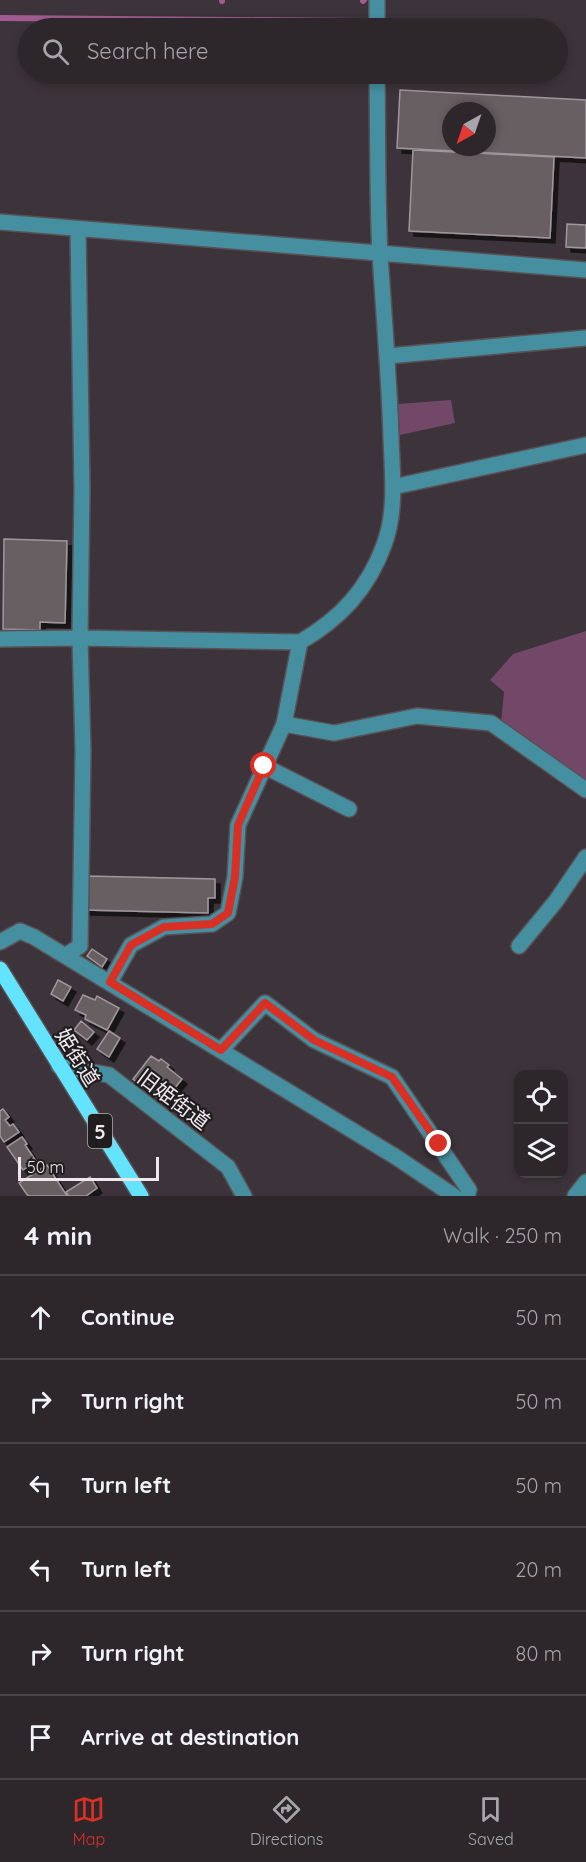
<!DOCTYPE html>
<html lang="en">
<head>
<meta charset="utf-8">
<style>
	body { margin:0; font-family:Quicksand,"Noto Sans JP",sans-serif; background:#393338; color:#f1f3f6 }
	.controls { position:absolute; right:18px; bottom:18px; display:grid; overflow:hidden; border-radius:12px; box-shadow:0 3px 9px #0003 }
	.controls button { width:54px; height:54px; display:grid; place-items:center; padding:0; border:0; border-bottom:2px solid #484448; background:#2d272c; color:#f1f3f6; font:30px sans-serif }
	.compass { position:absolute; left:442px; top:102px; width:54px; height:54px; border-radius:50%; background:#2d272c; box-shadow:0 3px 9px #0003; rotate:220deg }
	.scale { position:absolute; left:18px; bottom:15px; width:141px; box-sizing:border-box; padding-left:6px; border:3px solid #eee8ec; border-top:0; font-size:16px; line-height:21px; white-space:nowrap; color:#eee8ec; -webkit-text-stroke:4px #201d1f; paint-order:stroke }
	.stop { position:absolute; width:18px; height:18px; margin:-14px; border:4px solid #d93025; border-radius:50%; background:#fff }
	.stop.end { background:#d93025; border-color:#fff; box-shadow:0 2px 6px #0008 }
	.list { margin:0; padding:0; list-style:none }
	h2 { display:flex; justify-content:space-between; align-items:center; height:78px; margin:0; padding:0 24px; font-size:26px }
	h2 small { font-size:20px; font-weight:400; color:#a7a5a9 }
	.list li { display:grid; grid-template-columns:39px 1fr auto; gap:18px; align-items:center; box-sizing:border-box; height:84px; padding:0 24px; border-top:2px solid #484448 }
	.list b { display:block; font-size:22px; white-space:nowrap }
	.list em { font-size:20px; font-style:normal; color:#a7a5a9 }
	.icon { flex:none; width:33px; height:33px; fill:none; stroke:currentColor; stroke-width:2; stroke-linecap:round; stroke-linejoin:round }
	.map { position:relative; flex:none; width:586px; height:1196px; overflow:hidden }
	.search { position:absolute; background:#2d272c; box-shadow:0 3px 9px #0003; left:18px; right:18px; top:18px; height:66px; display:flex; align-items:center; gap:15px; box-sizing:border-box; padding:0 21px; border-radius:33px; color:#a7a5a9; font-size:22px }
	.sheet { height:582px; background:#2d272c }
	nav { display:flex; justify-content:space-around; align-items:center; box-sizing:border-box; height:84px; border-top:2px solid #484448; background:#2d272c; font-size:16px; color:#a7a5a9 }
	nav a { display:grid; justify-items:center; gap:3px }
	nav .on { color:#d93025 }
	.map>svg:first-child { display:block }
</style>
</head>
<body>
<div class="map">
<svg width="586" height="1196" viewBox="0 0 586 1196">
	<defs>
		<filter id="shadow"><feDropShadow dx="5" dy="5" stdDeviation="0" flood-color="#0009"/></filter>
	</defs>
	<rect width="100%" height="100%" fill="#3c343a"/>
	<path fill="#724768" d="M451 400 455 423 400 435 398 404Z
		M586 631V781L501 723 504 692 490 680 513 654Z"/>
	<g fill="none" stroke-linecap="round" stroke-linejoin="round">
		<path stroke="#a05c91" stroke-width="6" d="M222 1V0
			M363 1 364 0
			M0 18 361 21"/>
	</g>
	<path fill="#675e64" stroke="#a0979e" stroke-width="1.5" fill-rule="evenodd" filter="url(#shadow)" d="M400 90 586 100V158L397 148ZM451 111H487V147H451Z
		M413 150 554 157 550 238 409 231Z
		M567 224 586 225V248L566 247Z
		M4 539 67 541 65 623 40 622V630L3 629Z
		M86 876 215 879V898H208V913L85 910Z
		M92 949 107 959 102 967 87 956Z
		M58 980 71 987 63 1001 51 994Z
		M83 995 95 1000 97 996 119 1008 107 1030 85 1019 86 1015 75 1010Z
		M81 1021 94 1032 87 1040 74 1030Z
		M109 1031 120 1038 109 1057 97 1049Z
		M151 1056 159 1061 161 1059 169 1065 167 1067 182 1079 174 1089 177 1092 167 1105 133 1079Z
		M3 1109 9 1117 5 1120 10 1126 13 1124 19 1132 4 1142 0 1136V1111Z
		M22 1137 27 1144 25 1145 36 1161 23 1170 7 1147Z
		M47 1165 67 1196H28L19 1183Z
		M90 1177 97 1188 86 1196H69L66 1192Z"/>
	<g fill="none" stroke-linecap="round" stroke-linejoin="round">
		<g stroke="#585156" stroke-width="18">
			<path id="minor" d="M377 0V28
				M0 222 586 270
				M388 356 586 338
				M393 487 586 445
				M0 639 80 638 300 642
				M284 724 334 733 417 716 491 723 586 790
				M264 766 349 809
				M0 942 20 931 34 937 396 1157 454 1196
				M519 946 556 901 586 857
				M66 955 80 946 83 751 80 638 82 489 78 230
				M110 982 131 945 164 927 212 924 228 913 235 877 238 825 284 724 300 642C340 619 368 589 384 545 397 511 392 471 391 437 389 376 384 316 380 255 377 195 378 134 377 74
				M221 1050 265 1003 314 1040 392 1077 469 1190 467 1196
				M59 1066 109 1075 228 1167 244 1196
				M575 1196 586 1182"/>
		</g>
		<g stroke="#585156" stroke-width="18">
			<path id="major" d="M0 969 141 1196"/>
		</g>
		<use href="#minor" stroke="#458fa0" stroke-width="15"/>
		<use href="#major" stroke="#64e3ff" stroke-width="15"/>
	</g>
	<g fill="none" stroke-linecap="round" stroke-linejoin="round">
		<path stroke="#d93025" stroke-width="8" d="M264 766 238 825 235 877 228 913 212 924 164 927 131 945 110 982 221 1050 265 1003 314 1040 392 1077 439 1144"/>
	</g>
	<g text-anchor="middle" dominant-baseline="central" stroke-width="4.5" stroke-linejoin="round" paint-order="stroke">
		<rect fill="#201d1f" stroke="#b0abae" stroke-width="1.5" x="88" y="1114" width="24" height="34" rx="4.5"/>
		<g font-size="20" font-weight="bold" fill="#eee8ec">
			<text x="100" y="1131">5</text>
		</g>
		<g font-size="21" fill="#eee8ec" stroke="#201d1f">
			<text transform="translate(78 1057) rotate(58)">姫街道</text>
			<text transform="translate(174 1099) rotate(37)">旧姫街道</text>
		</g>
	</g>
</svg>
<div class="controls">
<button><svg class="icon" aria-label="locate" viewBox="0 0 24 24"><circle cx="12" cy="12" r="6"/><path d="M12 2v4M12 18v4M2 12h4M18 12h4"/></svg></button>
<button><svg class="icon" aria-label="layers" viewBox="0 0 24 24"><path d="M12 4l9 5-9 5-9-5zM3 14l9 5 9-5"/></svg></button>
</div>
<svg class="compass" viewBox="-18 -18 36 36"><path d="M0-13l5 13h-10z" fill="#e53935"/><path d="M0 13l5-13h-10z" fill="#a7a5a9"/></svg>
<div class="scale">50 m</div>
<div class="stop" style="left:264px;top:766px"></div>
<div class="stop end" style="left:439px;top:1144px"></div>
<div class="search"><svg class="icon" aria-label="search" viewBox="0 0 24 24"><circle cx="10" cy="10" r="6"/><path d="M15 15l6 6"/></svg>Search here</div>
</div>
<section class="sheet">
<h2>4 min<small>Walk · 250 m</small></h2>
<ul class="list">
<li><svg class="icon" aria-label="ahead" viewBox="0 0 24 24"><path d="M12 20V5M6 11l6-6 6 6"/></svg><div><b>Continue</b></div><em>50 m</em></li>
<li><svg class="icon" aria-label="right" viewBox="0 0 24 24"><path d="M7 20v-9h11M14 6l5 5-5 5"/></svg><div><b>Turn right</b></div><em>50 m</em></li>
<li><svg class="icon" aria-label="left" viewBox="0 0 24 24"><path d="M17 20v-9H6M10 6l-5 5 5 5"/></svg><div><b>Turn left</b></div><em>50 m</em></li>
<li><svg class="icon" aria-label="left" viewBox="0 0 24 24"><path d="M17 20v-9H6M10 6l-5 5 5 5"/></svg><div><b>Turn left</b></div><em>20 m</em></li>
<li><svg class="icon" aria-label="right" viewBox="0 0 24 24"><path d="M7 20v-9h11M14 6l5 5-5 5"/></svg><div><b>Turn right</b></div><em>80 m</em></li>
<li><svg class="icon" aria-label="arrive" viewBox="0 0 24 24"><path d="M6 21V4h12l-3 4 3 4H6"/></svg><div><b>Arrive at destination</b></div></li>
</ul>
</section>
<nav>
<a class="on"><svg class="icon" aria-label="map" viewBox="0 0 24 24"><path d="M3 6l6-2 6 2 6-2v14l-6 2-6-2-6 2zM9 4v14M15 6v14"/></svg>Map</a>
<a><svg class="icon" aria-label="directions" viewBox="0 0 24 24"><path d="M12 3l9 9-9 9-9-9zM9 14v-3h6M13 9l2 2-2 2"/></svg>Directions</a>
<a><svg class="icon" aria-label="saved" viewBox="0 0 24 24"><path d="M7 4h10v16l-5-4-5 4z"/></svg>Saved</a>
</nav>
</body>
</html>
